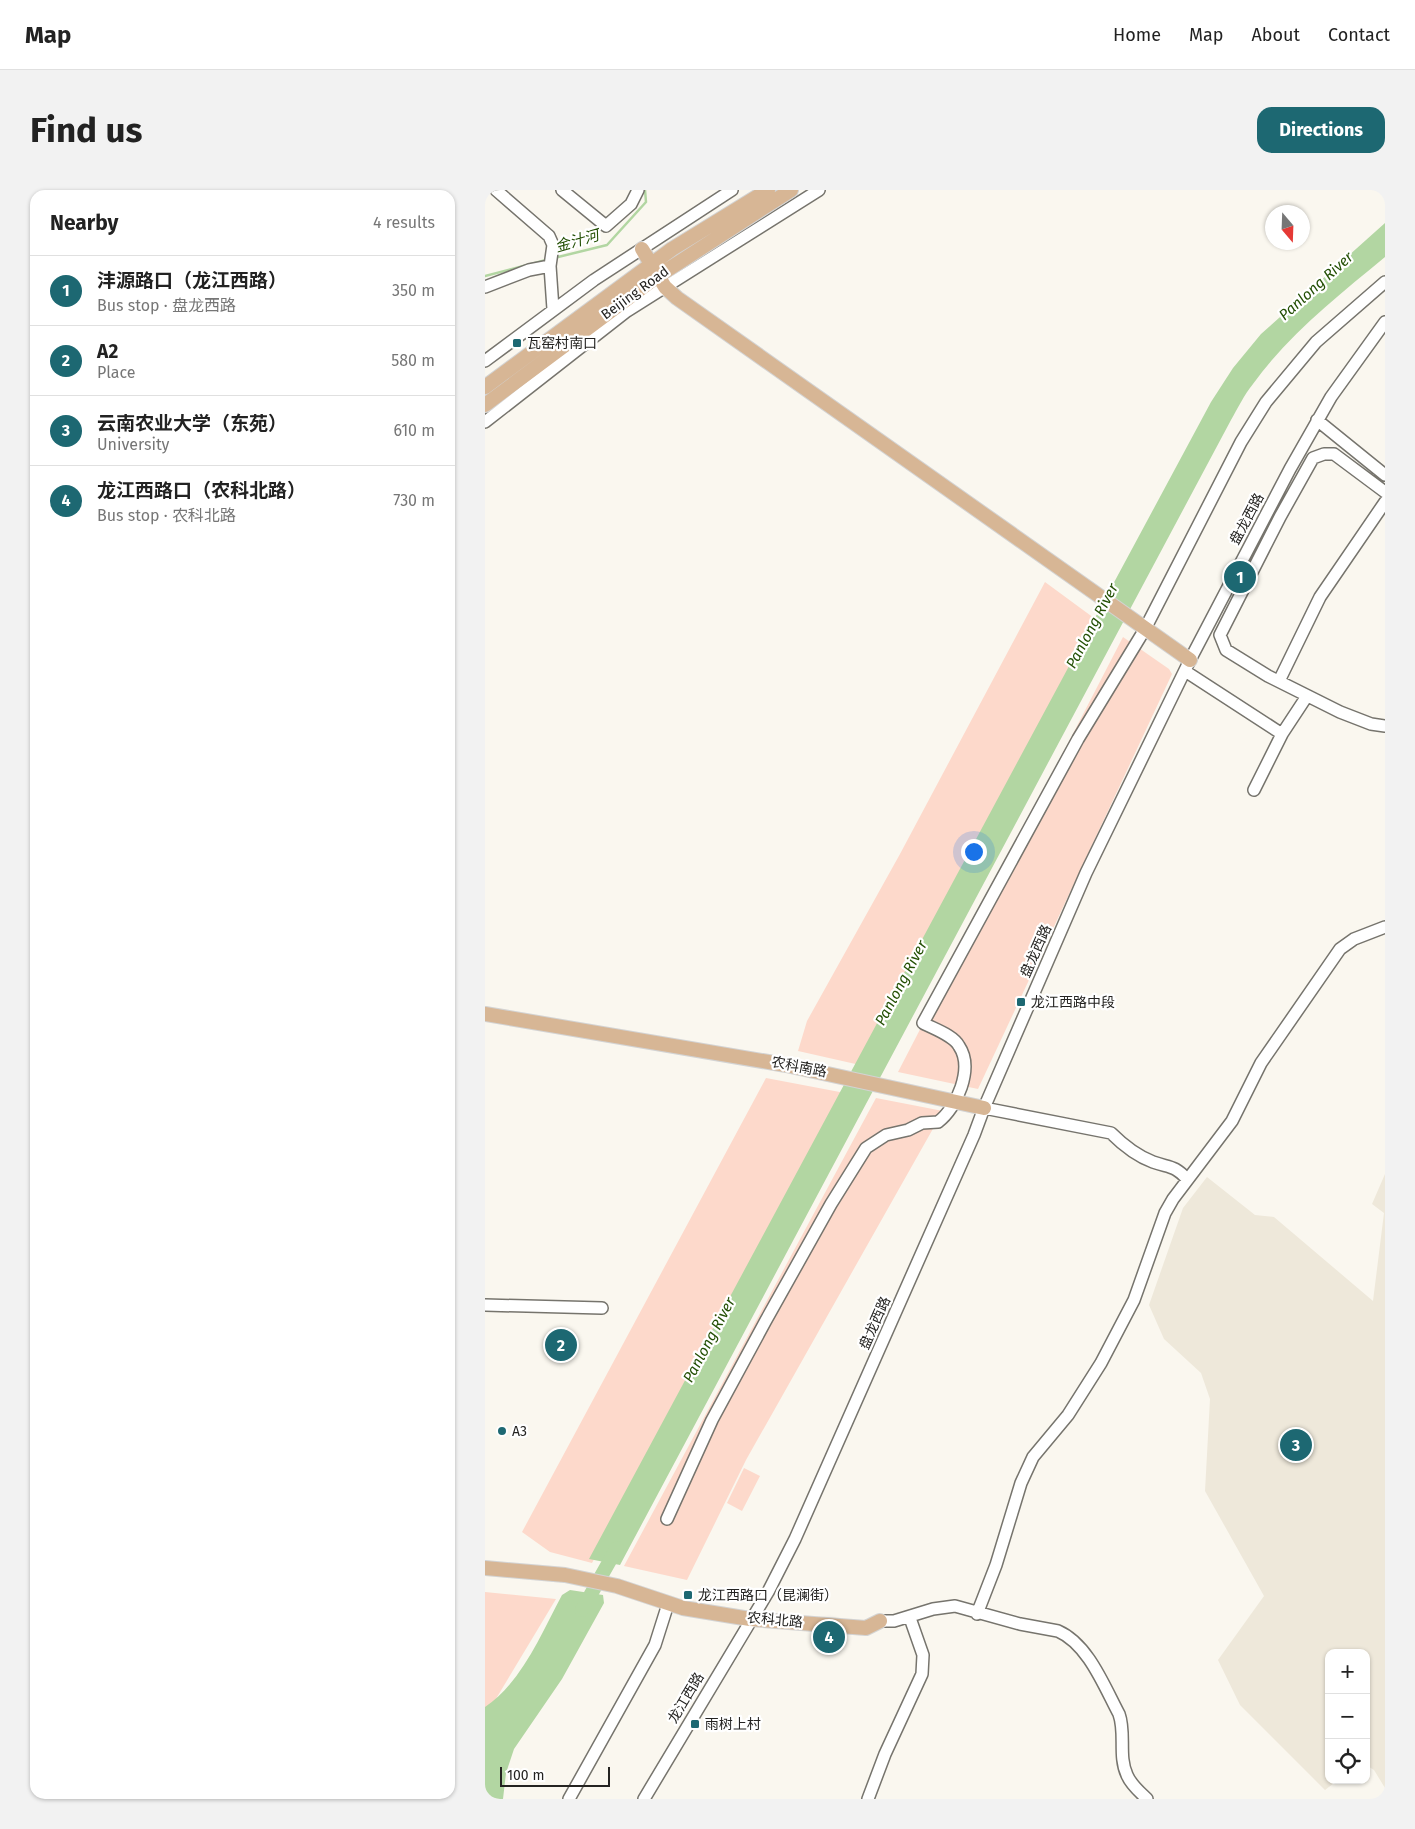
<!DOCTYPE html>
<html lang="en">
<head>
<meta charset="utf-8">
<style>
	body { margin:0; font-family:"Fira Sans","Noto Sans SC",sans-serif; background:#f2f2f2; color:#222 }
	.controls { position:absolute; right:15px; bottom:15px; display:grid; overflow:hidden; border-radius:10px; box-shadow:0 1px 4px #0004 }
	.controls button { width:45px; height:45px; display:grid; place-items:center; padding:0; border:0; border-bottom:1px solid #e0e0e0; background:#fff; color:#222; font:25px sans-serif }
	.compass { position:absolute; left:780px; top:15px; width:45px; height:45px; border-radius:50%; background:#fff; box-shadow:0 1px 4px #0004; rotate:161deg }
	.scale { position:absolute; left:15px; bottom:12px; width:110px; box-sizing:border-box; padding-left:5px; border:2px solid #242321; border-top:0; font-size:14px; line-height:18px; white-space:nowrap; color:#242321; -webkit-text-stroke:4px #fff; paint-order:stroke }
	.you { position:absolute; left:488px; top:661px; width:18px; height:18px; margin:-12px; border:4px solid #fff; border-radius:50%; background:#1a73e8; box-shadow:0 0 0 8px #1a73e833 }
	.badge { display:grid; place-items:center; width:32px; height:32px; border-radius:50%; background:#1d6872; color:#fff; font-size:16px; font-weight:700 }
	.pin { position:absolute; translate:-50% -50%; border:2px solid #fff; box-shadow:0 1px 5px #0006 }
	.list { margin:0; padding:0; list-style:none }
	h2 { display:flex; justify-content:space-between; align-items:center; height:65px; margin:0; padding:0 20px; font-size:21px }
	h2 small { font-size:16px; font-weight:400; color:#767676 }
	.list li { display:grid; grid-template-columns:32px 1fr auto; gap:15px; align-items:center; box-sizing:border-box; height:70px; padding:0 20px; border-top:1px solid #e0e0e0 }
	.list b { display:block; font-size:19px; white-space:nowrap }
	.list p { margin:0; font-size:16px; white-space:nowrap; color:#767676 }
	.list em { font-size:16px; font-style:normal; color:#767676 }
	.icon { flex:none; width:28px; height:28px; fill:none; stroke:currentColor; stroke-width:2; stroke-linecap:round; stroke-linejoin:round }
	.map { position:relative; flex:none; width:900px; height:1609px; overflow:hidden; border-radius:15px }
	header { display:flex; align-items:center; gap:30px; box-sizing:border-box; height:70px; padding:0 25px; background:#fff; border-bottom:1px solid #e0e0e0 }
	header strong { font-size:24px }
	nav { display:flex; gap:28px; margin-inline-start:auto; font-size:18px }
	.intro { display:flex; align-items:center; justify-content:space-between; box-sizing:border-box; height:120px; padding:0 30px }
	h1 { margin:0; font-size:35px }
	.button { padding:12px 22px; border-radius:15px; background:#1d6872; color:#fff; font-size:18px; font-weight:700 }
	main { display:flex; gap:30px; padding:0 30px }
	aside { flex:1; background:#fff; border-radius:15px; box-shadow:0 1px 4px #0004 }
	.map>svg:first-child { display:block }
</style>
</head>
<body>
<header>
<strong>Map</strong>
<nav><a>Home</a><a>Map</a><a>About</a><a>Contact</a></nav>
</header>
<div class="intro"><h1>Find us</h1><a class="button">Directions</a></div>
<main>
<aside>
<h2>Nearby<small>4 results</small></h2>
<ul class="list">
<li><span class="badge">1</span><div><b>沣源路口（龙江西路）</b><p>Bus stop · 盘龙西路</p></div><em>350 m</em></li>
<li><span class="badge">2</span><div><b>A2</b><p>Place</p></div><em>580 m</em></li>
<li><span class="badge">3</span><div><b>云南农业大学（东苑）</b><p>University</p></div><em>610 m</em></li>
<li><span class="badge">4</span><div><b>龙江西路口（农科北路）</b><p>Bus stop · 农科北路</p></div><em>730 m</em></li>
</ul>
</aside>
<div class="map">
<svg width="900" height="1609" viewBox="0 0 900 1609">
	<rect width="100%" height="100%" fill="#faf7ef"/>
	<path fill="#eee8da" d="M900 984V1598L889 1580 881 1575V1463H844V1590H853L840 1600 755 1515 733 1470 779 1406 720 1301 725 1209 716 1183 679 1149 664 1115 698 1018 722 987 770 1025 789 1027 888 1111 899 1023 887 1014Z"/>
	<path fill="#fdd9cb" d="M560 392 613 431 375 875 313 861 322 831 415 664Z
		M638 447 684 479 687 484 493 899 413 882Z
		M281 888 360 903 107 1373 65 1362 37 1342Z
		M391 908 458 921 261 1270 202 1390 139 1376Z
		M259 1278 275 1286 257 1321 242 1313Z
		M0 1402 71 1409 0 1527Z"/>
	<path fill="#b2d6a2" d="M900 33V67C853 106 804 144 768 194 759 205 753 218 746 230L135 1375 104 1369 726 212 748 178 776 144Z
		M85 1400 118 1405 119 1413 77 1489 29 1559 21 1583 18 1609H0V1517C37 1492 56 1444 77 1405Z"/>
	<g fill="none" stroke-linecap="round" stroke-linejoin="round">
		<path stroke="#b2d6a2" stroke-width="2.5" d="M69 68 122 55 161 12 160 0
			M0 86 61 70"/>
		<path stroke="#b2d6a2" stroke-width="14" d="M97 1420 132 1358"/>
		<g stroke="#76746d" stroke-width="14">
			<path id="minor" d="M11 0 64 46 68 55 65 76
				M77 0 121 36 146 14 153 0
				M0 97 44 80 65 76 68 119
				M0 171 109 90 247 0
				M832 230 900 285
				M0 232 142 121 334 0
				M900 302 849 264H839L828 268 795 327 735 445 741 460 783 486 855 522 886 534 900 536
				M700 481 797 544
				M794 491 835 407 900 312
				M769 600 797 544 822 506
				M499 918 626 943C638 955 652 966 668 972 685 978 689 975 702 989
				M0 1115 117 1118
				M182 1329 227 1230 280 1132 346 1014 381 958 401 945 423 940 437 933 453 932C472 918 489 878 474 856 468 845 449 839 438 833L593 549 660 439 756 252 781 212 831 152 900 92
				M492 1424 511 1375 536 1293 548 1267 583 1225 616 1173 649 1110 680 1023 688 1009 747 931 776 873 855 759 869 749 900 737
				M395 1431H409L448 1419 470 1416 535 1434 573 1441C603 1454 619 1496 634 1524 641 1543 633 1566 642 1585 646 1595 655 1602 662 1609
				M84 1609 170 1455 183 1414
				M159 1609 283 1402 310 1349 489 945 499 918 601 683 705 470 805 279 846 207 900 132
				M383 1609 400 1564 437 1484 438 1465 425 1428"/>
		</g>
		<g stroke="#d3d3d3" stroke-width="16">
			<path id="major" d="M157 59 180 97 192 108 705 470
				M0 197 187 59 283 0
				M0 215 173 86 306 0
				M0 824 301 875 499 918
				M0 1378 80 1385 132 1396 198 1418 265 1429 381 1438 395 1431"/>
		</g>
		<use href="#minor" stroke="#fff" stroke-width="11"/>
		<use href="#major" stroke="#d7b695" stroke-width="14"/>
	</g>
	<g fill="#1d6872" stroke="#fff" stroke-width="2">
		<rect x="27" y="148" width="10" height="10" rx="2.5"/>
		<rect x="531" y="807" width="10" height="10" rx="2.5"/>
		<circle cx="17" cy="1241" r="5"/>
		<rect x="198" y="1400" width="10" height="10" rx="2.5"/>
		<rect x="205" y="1529" width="10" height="10" rx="2.5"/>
	</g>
	<g text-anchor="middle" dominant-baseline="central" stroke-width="4.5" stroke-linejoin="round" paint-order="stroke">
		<g font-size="14" fill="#242321" stroke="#fff">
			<text transform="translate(150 103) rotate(-36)">Beijing Road</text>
			<text transform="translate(762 329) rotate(-62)">盘龙西路</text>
			<text transform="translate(551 761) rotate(-66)">盘龙西路</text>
			<text transform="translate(314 877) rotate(11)">农科南路</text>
			<text transform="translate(390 1133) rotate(-66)">盘龙西路</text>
			<text transform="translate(290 1430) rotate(5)">农科北路</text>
			<text transform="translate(201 1508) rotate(-59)">龙江西路</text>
		</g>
		<g font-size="14" fill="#242321" stroke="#fff" text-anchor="start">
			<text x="42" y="153">瓦窑村南口</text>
			<text x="546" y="812">龙江西路中段</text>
			<text x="27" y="1241">A3</text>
			<text x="213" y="1405">龙江西路口（昆澜街）</text>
			<text x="220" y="1534">雨树上村</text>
		</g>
		<g font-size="15" font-style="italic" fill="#245005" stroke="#fff">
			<text transform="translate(92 51) rotate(-16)">金汁河</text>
			<text transform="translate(831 96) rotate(-42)">Panlong River</text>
			<text transform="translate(607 436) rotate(-62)">Panlong River</text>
			<text transform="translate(416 793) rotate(-62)">Panlong River</text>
			<text transform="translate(224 1150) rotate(-62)">Panlong River</text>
		</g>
	</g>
</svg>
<div class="controls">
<button>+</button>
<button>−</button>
<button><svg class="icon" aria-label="locate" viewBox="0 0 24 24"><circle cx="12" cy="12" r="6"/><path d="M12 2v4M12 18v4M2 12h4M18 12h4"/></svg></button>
</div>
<svg class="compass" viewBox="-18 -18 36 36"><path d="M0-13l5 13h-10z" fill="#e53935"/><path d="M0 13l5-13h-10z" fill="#767676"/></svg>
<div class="scale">100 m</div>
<div class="you"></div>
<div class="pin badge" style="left:755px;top:387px">1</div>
<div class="pin badge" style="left:76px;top:1155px">2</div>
<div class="pin badge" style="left:811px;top:1255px">3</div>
<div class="pin badge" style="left:344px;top:1447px">4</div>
</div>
</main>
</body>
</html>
